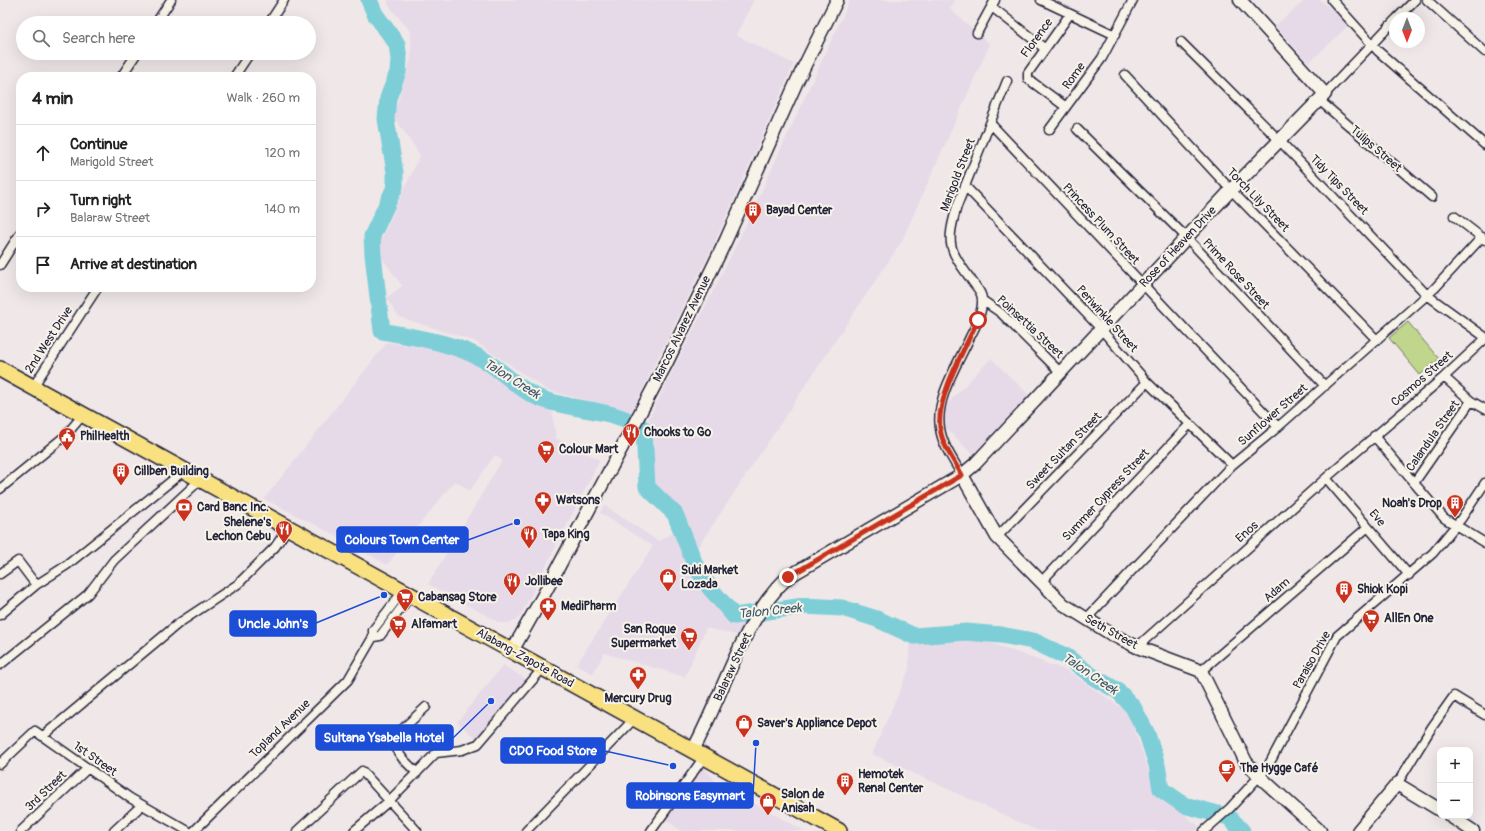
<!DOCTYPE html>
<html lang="en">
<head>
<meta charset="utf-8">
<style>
	body { margin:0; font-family:Pangolin,sans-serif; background:#f6f6f6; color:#222 }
	.controls { position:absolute; right:12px; bottom:12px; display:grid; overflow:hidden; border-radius:8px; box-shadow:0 4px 16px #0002 }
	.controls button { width:36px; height:36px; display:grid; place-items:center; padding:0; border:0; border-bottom:1px solid #e0e0e0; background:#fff; color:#222; font:20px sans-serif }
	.compass { position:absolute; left:1389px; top:12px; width:36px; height:36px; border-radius:50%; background:#fff; box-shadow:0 4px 16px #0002; rotate:180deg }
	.stop { position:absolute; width:12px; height:12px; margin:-9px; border:3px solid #c8321e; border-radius:50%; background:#fff }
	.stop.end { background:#c8321e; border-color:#fff; box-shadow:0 1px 4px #0008 }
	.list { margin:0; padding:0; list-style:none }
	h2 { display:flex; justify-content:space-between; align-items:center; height:52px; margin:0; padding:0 16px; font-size:17px }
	h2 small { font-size:13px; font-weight:400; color:#767676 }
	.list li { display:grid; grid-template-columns:26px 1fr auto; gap:12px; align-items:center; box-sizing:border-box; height:56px; padding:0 16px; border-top:1px solid #e0e0e0 }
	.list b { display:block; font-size:15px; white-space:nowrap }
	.list p { margin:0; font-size:13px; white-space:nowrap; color:#767676 }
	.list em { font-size:13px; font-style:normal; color:#767676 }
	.icon { flex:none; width:22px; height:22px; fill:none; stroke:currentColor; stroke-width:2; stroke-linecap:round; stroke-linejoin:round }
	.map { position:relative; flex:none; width:1485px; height:831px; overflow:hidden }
	.search { position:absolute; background:#fff; box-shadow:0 4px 16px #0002; left:16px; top:16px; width:300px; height:44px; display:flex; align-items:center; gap:10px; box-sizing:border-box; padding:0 14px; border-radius:22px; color:#767676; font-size:15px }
	.panel { position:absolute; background:#fff; box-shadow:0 4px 16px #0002; left:16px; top:72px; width:300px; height:220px; border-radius:16px }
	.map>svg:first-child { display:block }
</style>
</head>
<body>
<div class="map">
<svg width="1485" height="831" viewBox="0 0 1485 831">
	<rect width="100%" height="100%" fill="#f0e8e8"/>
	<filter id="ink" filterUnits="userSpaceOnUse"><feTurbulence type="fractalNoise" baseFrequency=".025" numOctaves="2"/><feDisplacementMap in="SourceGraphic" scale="8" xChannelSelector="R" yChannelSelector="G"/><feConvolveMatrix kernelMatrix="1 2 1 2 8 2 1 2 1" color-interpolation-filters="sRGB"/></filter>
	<g filter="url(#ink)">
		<path fill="#e7dae8" d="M388 0H754L736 35 794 64 714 244 631 413 547 390 474 341 399 317 386 298 402 286 376 250 420 155 393 116 411 58V32L388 5Z
			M850 0H955L950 9 990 44 902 241 696 550 682 510 651 480 654 445 649 418 740 237Z
			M1305 0H1320L1334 10 1348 26 1309 63 1275 26Z
			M387 342 440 350 480 364 535 403 551 404 556 438 600 460 520 617 512 623H500L428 584 502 460 495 455 470 491 455 481 387 565 331 533 264 499Z
			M991 358 1030 396 973 455 944 426 945 412 948 403Z
			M604 505 658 541 680 529 689 569 735 615 749 619 740 636 706 628 685 677 604 653 593 674 576 665 653 546 600 513Z
			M969 635 1068 671 1128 712 1157 793 1200 827 1196 831H1038L872 754 909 669V643Z
			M503 665 526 679 477 739 457 722Z
			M704 767 718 784 805 831H681L665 819Z"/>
		<path fill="#bfd68c" stroke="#707c64" d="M1408 322 1439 359 1420 375 1389 338Z"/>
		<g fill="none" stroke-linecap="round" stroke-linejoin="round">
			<path stroke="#7eced8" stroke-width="17" d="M369 0 375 14 397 44 399 60 398 72 388 98 386 119 395 172V187L372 236 373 255 382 331C417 338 453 342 484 360 503 371 517 388 537 397 571 412 613 407 644 429L647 487 675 514 696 567 710 588 734 616 804 606 842 608 877 619 914 636 966 632 1001 635 1033 641 1067 657 1095 678 1118 691 1133 707 1147 734 1157 765 1161 789 1184 805 1229 817 1242 831"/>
			<g stroke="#22223b" stroke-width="11">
				<path id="street" d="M1041 0 1115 35
					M1332 0 1378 51 1485 145
					M1427 0 1485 52
					M992 7 1044 48
					M1397 18 1415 0
					M156 23 171 0
					M269 23 284 0
					M977 33 995 0
					M1181 42 1279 140 1427 295 1485 337
					M1125 75 1231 190 1377 340
					M121 77 137 53
					M234 77 250 53
					M1325 94 1395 20
					M1319 100 1432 197
					M1066 107 1028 79V73L1070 14
					M991 124 1278 427
					M1077 129 1187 238 1325 386
					M1049 130 1102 58 1133 0
					M966 187 1101 329 1147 382 1232 465
					M1454 216 1485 240
					M0 265 21 232
					M982 300 1001 313 1061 373
					M1444 377 1471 401 1485 409
					M33 387 98 287
					M1374 436 1444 518 1485 543
					M962 475C954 461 942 445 940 428 935 398 958 364 970 337 976 326 983 312 982 299 982 292 976 287 972 281 948 248 946 245 957 206L1007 81
					M1326 478 1409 575
					M1414 483 1471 401
					M0 489 65 436 83 415
					M997 537 1147 382
					M0 574 18 561 36 585
					M1041 582 1189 425
					M0 615 36 585 67 565 185 470
					M1086 619 1232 465 1278 427 1435 288 1482 237
					M373 637 380 636 411 595
					M1137 647 1326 478 1444 377 1485 339
					M0 665 88 594 114 560 201 479
					M1201 671 1368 527
					M43 736 179 623 238 584 275 547 288 528
					M0 764 35 731 130 798 188 831
					M417 773 403 759 391 742 394 737 426 707
					M1397 784 1432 727 1454 696 1485 715
					M21 831 87 769
					M114 831 142 805
					M194 831 348 680 373 637V630L403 591
					M297 831 362 771 417 831
					M354 831 389 801 436 753 462 750 478 744 543 668
					M526 831 635 718
					M651 831 704 757
					M1204 831 1230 808 1267 768 1337 636 1433 553 1461 519 1485 483"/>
			</g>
			<g stroke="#22223b" stroke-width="15">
				<path id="secondary" d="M962 475 997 537 1063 604 1111 634 1137 647 1201 671 1246 762 1260 777 1320 831
					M512 651 542 598 666 364 726 240 797 81 837 0
					M693 750C723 696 742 619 788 577L962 475 975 464 1231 190 1325 94 1240 0
					M1450 816 1473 831
					M1358 831 1397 784 1440 810"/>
			</g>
			<g stroke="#22223b" stroke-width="18">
				<path id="highway" d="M0 369 839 831"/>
			</g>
			<use href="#street" stroke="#f7f3e8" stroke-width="8"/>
			<use href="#secondary" stroke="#f7f3e8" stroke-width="12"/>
			<use href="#highway" stroke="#f9e181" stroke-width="15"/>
		</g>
	</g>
	<g fill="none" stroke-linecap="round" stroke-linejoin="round" filter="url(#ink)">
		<path stroke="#c8321e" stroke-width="5" d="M788 577 962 475C954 461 942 445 940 428 936 398 965 348 978 320"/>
	</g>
	<defs>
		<g id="building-pin" transform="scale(0.9)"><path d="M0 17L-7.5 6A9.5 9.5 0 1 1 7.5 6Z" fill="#c8321e" stroke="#f7f3e8"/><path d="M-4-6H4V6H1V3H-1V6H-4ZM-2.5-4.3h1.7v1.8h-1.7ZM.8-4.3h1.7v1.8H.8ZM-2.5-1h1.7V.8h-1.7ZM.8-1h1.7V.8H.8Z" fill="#fff"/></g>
		<g id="restaurant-pin" transform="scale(0.9)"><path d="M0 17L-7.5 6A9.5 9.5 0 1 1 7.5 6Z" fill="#c8321e" stroke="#f7f3e8"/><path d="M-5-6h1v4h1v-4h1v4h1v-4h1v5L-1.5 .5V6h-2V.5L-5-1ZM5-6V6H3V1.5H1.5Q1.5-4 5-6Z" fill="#fff"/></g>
		<g id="civic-pin" transform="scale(0.9)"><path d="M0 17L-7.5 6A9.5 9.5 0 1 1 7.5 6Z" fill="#c8321e" stroke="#f7f3e8"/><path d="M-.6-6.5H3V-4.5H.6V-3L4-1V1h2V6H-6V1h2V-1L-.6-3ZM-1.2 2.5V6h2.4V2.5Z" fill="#fff"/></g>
		<g id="supermarket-pin" transform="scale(0.9)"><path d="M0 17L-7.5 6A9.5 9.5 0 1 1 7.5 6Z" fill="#c8321e" stroke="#f7f3e8"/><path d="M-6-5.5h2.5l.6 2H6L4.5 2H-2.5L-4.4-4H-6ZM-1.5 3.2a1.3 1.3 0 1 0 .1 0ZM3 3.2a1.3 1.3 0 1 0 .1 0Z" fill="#fff"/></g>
		<g id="pharmacy-pin" transform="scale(0.9)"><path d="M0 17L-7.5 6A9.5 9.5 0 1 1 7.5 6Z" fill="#c8321e" stroke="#f7f3e8"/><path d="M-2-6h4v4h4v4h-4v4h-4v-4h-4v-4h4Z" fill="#fff"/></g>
		<g id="bank-pin" transform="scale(0.9)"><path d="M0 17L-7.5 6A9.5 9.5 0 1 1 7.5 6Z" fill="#c8321e" stroke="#f7f3e8"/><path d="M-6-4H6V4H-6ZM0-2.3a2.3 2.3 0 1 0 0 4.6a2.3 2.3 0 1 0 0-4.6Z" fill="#fff"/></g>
		<g id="shop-pin" transform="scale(0.9)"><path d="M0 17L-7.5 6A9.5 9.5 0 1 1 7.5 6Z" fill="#c8321e" stroke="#f7f3e8"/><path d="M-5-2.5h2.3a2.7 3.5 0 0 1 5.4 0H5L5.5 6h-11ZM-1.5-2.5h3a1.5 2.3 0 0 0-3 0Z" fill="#fff"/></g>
		<g id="cafe-pin" transform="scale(0.9)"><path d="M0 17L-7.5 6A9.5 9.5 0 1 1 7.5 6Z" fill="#c8321e" stroke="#f7f3e8"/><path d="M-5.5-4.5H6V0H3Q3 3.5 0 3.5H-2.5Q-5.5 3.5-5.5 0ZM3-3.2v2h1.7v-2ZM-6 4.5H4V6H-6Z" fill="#fff"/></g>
	</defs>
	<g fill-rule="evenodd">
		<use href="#building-pin" x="753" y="210"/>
		<use href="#restaurant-pin" x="631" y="432"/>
		<use href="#civic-pin" x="67" y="436"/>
		<use href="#supermarket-pin" x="546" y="449"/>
		<use href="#building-pin" x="121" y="471"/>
		<use href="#pharmacy-pin" x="543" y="500"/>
		<use href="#building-pin" x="1455" y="503"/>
		<use href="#bank-pin" x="184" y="507"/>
		<use href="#restaurant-pin" x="284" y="529"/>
		<use href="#restaurant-pin" x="529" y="534"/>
		<use href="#shop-pin" x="668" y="577"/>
		<use href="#restaurant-pin" x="512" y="581"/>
		<use href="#building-pin" x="1344" y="589"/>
		<use href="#supermarket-pin" x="405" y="597"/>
		<use href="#pharmacy-pin" x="548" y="606"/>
		<use href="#supermarket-pin" x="1371" y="618"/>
		<use href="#supermarket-pin" x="398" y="624"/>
		<use href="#supermarket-pin" x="689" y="636"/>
		<use href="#pharmacy-pin" x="638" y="675"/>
		<use href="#shop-pin" x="744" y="723"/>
		<use href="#cafe-pin" x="1227" y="768"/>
		<use href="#building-pin" x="845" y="781"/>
		<use href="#shop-pin" x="768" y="801"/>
	</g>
	<g text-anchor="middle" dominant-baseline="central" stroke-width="4" stroke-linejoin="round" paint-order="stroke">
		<g font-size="12" fill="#22223b" stroke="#f7f3e8">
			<text transform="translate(1037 38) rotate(-54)">Florence</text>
			<text transform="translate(1074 76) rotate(-54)">Rome</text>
			<text transform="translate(1376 149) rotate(41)">Tulips Street</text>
			<text transform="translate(958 175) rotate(-69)">Marigold Street</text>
			<text transform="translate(1339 185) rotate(46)">Tidy Tips Street</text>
			<text transform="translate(1258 200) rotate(46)">Torch Lily Street</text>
			<text transform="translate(1101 224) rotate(47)">Princess Plum Street</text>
			<text transform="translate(1178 247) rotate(-47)">Rose of Heaven Drive</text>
			<text transform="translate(1236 274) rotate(47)">Prime Rose Street</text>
			<text transform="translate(1107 319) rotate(48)">Periwinkle Street</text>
			<text transform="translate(1030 327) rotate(43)">Poinsettia Street</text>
			<text transform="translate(682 329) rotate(-64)">Marcos Alvarez Avenue</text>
			<text transform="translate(49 340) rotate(-57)">2nd West Drive</text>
			<text transform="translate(1422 379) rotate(-41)">Cosmos Street</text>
			<text transform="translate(1273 415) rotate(-41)">Sunflower Street</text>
			<text transform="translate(1433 436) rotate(-55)">Calandula Street</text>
			<text transform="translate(1064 451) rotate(-46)">Sweet Sultan Street</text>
			<text transform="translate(1106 495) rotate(-47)">Summer Cypress Street</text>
			<text transform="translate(1377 518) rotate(50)">Eve</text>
			<text transform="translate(1247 532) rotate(-42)">Enos</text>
			<text transform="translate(1277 590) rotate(-41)">Adam</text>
			<text transform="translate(1111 632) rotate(29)">Seth Street</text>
			<text transform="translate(525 658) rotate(29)">Alabang-Zapote Road</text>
			<text transform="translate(1312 660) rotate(-61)">Paraiso Drive</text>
			<text transform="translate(733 667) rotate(-65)">Balaraw Street</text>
			<text transform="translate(280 729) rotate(-44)">Topland Avenue</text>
			<text transform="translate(95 759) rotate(35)">1st Street</text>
			<text transform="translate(46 791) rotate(-44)">3rd Street</text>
		</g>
		<g font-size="12" font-weight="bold" fill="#22223b" stroke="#f7f3e8" text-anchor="start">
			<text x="766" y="210">Bayad Center</text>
			<text x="644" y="432">Chooks to Go</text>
			<text x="80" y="436">PhilHealth</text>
			<text x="559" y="449">Colour Mart</text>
			<text x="134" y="471">Cillben Building</text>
			<text x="556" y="500">Watsons</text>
			<text x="1442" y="503" text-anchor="end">Noah's Drop</text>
			<text x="197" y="507">Card Banc Inc.</text>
			<text x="271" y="522" text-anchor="end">Shelene's<tspan x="271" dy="14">Lechon Cebu</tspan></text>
			<text x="542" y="534">Tapa King</text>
			<text x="681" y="570">Suki Market<tspan x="681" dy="14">Lozada</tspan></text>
			<text x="525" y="581">Jollibee</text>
			<text x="1357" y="589">Shiok Kopi</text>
			<text x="418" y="597">Cabansag Store</text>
			<text x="561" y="606">MediPharm</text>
			<text x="1384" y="618">AllEn One</text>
			<text x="411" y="624">Alfamart</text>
			<text x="676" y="629" text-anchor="end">San Roque<tspan x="676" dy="14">Supermarket</tspan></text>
			<text x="638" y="698" text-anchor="middle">Mercury Drug</text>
			<text x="757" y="723">Saver's Appliance Depot</text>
			<text x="1240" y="768">The Hygge Café</text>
			<text x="858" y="774">Hemotek<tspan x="858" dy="14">Renal Center</tspan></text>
			<text x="781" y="794">Salon de<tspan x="781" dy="14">Anisah</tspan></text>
		</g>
		<g font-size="13" font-style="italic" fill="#3e566a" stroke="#f7f3e8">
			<text transform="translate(512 379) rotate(32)">Talon Creek</text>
			<text transform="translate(770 611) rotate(-6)">Talon Creek</text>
			<text transform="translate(1090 674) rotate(34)">Talon Creek</text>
		</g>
	</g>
	<path fill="none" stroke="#1d4ed8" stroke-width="1.5" d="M517 522L468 540M384 595L316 623M491 701L453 738M673 766L605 751M756 743L753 795"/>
	<g fill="#1d4ed8" stroke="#f7f3e8" stroke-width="1.5">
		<circle cx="517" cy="522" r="4"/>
		<circle cx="384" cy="595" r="4"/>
		<circle cx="491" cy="701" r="4"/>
		<circle cx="673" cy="766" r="4"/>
		<circle cx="756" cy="743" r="4"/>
	</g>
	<g fill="#1d4ed8" stroke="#1d4ed8" stroke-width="1.5">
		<rect x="337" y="527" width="131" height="25" rx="4"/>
		<rect x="230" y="611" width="86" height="25" rx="4"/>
		<rect x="316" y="725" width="137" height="25" rx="4"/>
		<rect x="501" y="738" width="104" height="25" rx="4"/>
		<rect x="627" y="783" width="126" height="25" rx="4"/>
	</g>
	<g font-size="13" text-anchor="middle" font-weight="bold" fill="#fff">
		<text x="402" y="544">Colours Town Center</text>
		<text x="273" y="628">Uncle John's</text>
		<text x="384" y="742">Sultana Ysabella Hotel</text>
		<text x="553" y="755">CDO Food Store</text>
		<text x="690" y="800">Robinsons Easymart</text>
	</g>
</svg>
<div class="controls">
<button>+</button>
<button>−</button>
</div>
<svg class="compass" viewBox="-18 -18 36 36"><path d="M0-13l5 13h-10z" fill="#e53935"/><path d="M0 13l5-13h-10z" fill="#767676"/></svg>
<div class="stop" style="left:978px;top:320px"></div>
<div class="stop end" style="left:788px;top:577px"></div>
<div class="search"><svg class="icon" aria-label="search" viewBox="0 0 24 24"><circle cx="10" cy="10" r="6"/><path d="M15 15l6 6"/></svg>Search here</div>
<section class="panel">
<h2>4 min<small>Walk · 260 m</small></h2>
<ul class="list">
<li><svg class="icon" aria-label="ahead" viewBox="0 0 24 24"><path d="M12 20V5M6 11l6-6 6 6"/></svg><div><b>Continue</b><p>Marigold Street</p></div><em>120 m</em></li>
<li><svg class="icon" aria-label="right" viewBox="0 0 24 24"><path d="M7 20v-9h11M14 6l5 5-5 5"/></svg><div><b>Turn right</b><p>Balaraw Street</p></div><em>140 m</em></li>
<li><svg class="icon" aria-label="arrive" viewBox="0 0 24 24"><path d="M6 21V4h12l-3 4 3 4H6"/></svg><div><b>Arrive at destination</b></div></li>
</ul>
</section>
</div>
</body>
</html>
